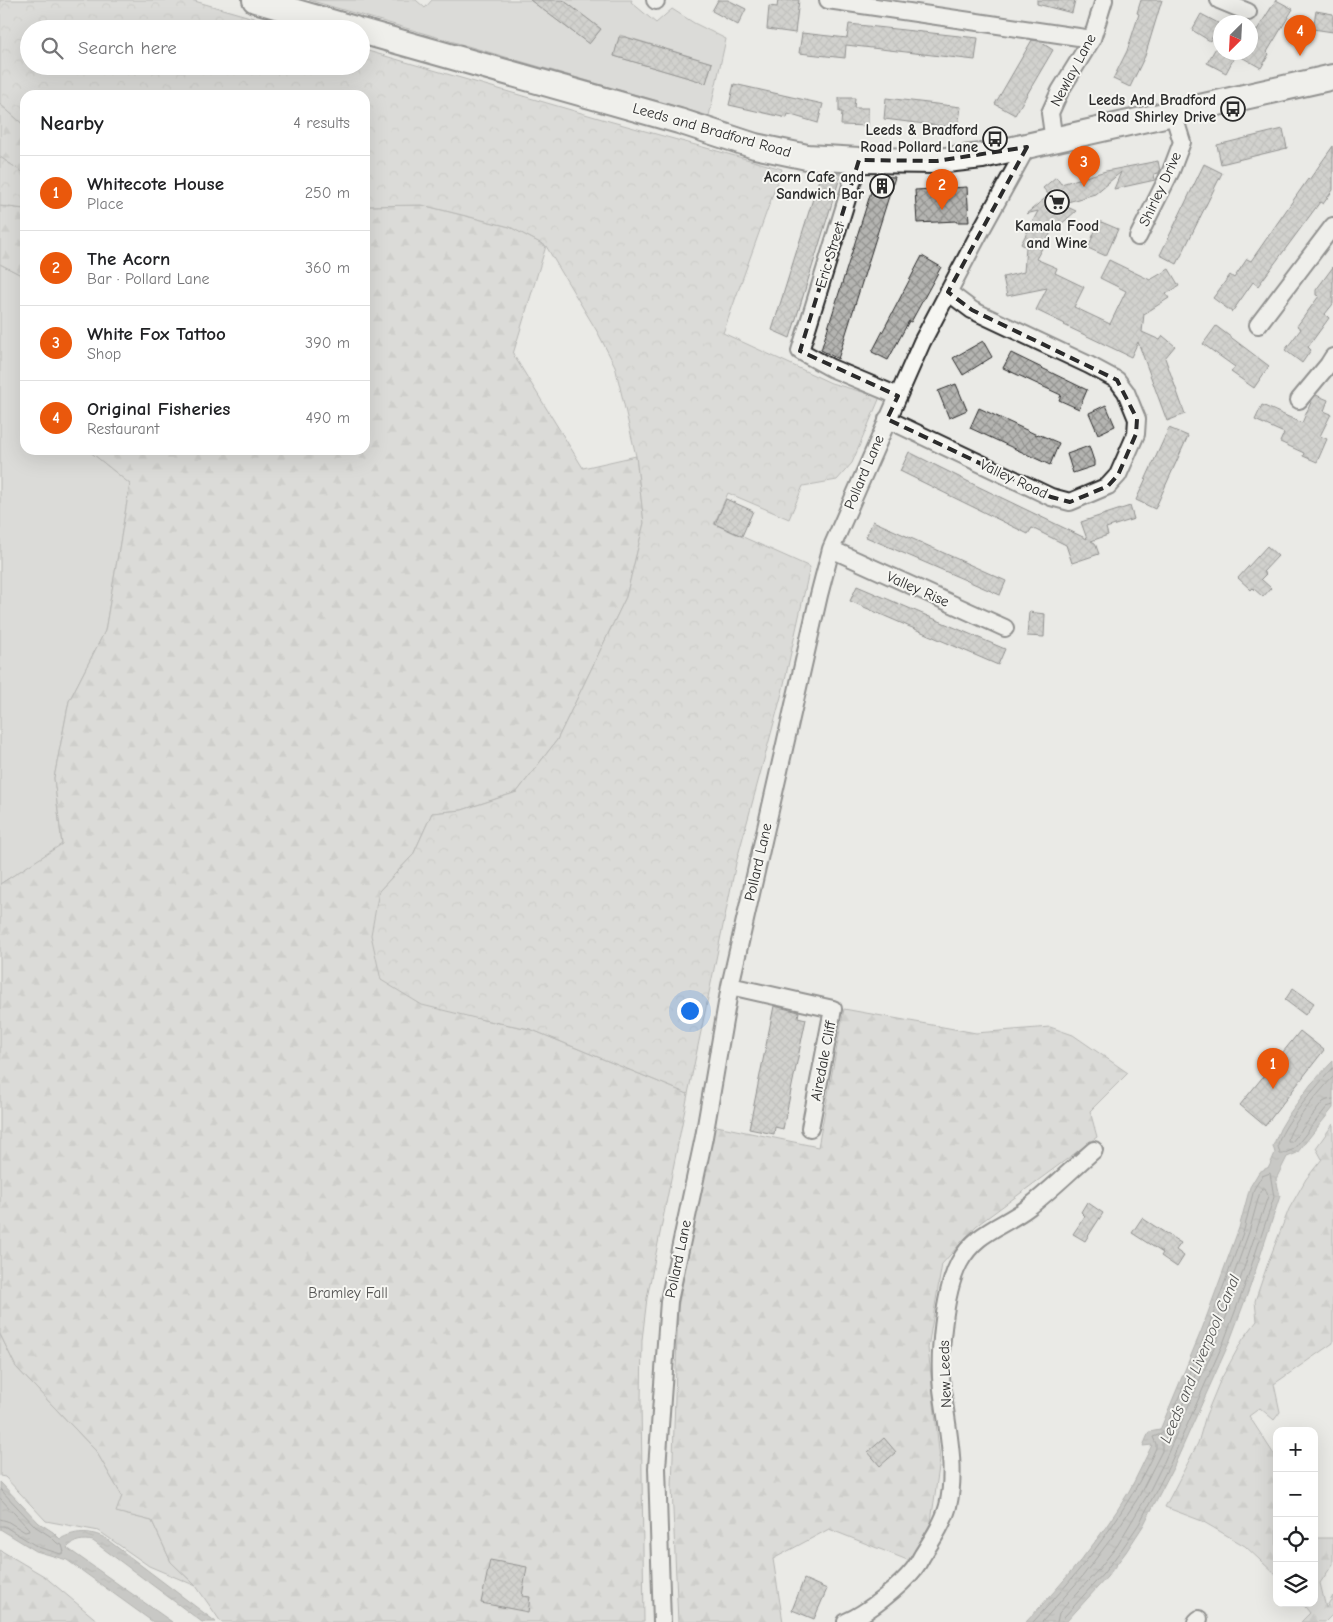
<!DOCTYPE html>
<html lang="en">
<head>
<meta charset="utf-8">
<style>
	body { margin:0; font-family:"Comic Neue",sans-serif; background:#f2f2f2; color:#202124 }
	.controls { position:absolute; right:15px; bottom:15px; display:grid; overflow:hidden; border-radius:10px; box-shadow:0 5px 20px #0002 }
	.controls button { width:45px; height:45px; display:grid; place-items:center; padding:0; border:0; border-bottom:1px solid #e0e0e0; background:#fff; color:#202124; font:25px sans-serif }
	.compass { position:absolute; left:1213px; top:15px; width:45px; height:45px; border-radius:50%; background:#fff; box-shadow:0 5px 20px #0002; rotate:204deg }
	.you { position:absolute; left:689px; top:1010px; width:18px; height:18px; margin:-12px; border:4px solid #fff; border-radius:50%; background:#1a73e8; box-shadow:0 0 0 8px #1a73e833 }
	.badge { display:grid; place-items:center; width:32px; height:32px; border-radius:50%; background:#ea580c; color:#fff; font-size:16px; font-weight:700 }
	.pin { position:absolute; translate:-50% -41px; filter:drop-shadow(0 1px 2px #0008) }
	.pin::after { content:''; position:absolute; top:26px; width:18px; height:15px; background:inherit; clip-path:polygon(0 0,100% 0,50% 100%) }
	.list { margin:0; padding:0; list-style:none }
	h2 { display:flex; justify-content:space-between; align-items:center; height:65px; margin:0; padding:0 20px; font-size:21px }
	h2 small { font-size:16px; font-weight:400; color:#757577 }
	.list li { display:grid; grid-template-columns:32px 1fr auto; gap:15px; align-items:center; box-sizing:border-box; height:75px; padding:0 20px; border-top:1px solid #e0e0e0 }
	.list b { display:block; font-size:19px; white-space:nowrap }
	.list p { margin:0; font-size:16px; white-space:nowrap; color:#757577 }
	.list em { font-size:16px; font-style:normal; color:#757577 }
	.icon { flex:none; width:28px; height:28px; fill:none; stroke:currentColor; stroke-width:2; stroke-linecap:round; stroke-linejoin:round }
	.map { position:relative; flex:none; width:1333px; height:1622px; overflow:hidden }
	.search { position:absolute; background:#fff; box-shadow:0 5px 20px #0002; left:20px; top:20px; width:350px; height:55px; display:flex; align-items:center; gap:12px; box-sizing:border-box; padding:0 18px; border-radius:28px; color:#757577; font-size:19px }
	.panel { position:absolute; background:#fff; box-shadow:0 5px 20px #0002; left:20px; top:90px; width:350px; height:365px; border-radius:15px }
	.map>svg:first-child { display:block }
</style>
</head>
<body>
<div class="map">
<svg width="1333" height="1622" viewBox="0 0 1333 1622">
	<defs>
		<pattern id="forest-firs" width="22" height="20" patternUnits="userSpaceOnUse" patternTransform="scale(1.25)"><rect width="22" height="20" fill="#cacac7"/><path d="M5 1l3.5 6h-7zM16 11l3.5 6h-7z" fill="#aeaeab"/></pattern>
		<pattern id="park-crowns" width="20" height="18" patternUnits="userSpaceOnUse" patternTransform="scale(1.25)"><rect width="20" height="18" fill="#cacac7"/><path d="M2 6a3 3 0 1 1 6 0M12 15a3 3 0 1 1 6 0" fill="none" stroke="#aeaeab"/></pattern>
		<pattern id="water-ripples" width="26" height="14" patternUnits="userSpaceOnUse" patternTransform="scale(1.25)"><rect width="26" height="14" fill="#a1a19e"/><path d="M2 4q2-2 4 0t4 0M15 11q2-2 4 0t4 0" fill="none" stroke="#838381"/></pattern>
		<pattern id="building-cross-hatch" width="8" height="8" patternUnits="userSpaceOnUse" patternTransform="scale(1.25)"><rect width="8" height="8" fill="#b4b4b1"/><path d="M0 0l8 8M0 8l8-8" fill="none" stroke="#939390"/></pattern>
	</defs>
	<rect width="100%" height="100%" fill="#eaeae6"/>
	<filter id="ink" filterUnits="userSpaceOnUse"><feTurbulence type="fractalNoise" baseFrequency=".02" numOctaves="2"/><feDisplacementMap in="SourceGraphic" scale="10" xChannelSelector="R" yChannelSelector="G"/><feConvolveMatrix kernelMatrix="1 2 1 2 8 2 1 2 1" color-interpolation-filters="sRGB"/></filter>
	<g filter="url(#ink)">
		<path fill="#cacac7" stroke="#7a7a79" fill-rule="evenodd" d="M309 0H416L425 8 432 0H530L589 44 601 29 563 0H632L631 2 656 23 672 9 694 23 726 39 709 116ZM620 35 712 63 706 83 614 56Z
			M0 264 25 277V450H88L130 484 105 631 69 701 54 778 62 845 0 884Z
			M0 1334 16 1367 96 1451 122 1496 117 1512 152 1521 171 1562 196 1586 149 1566 99 1531 46 1521 5 1477 0 1476Z"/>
		<path fill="url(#forest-firs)" stroke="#7a7a79" d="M0 104 25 126V174L0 157Z
			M422 205 510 227 546 246 513 354 583 468 636 456 644 523 626 597 557 740 517 792 462 810 432 813 413 855 379 891 479 1019 530 1029 688 1094 647 1298 642 1340 641 1401 644 1622H221L196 1586 171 1562 152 1521 116 1512 122 1496 96 1451 16 1367 0 1334V884L62 844 54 778 69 701 105 631 130 484 88 450H365V206Z
			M0 206 25 209V277L0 264Z
			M844 1009 976 1033 1050 1027 1073 1035 1128 1073 1090 1111 1097 1137 976 1226 942 1264 928 1348 940 1460 931 1522 910 1561 829 1529 773 1559 783 1622H678L672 1487 678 1308 712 1125 818 1147Z
			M1333 1124V1343L1274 1384 1280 1412 1274 1420 1260 1408 1249 1416 1277 1459 1276 1504 1277 1576 1245 1546 1202 1521 1165 1507 1198 1443 1206 1415 1220 1381 1243 1339 1257 1321 1255 1301 1269 1260 1289 1209 1306 1179 1322 1159 1316 1148Z
			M1314 1538H1333V1564L1320 1583 1326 1608 1333 1596V1614L1325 1622H1301L1310 1613 1302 1603H1314Z
			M0 1550 44 1576 99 1622H0Z"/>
		<path fill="url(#park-crowns)" stroke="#7a7a79" d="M0 0H191L292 29H29V66H361V49L609 121 782 169 723 333 831 383 880 397 852 463 837 480 803 486 789 519 728 493 714 524 810 567 782 693 736 863 688 1094 530 1029 479 1019 422 1005 381 980 371 935 379 891 413 855 432 813 462 810 517 792 557 740 626 597 644 523 636 456 615 366 598 333 546 246 510 227 422 205 365 206V95H25V126L0 104Z
			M0 157 25 174V209L0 206Z"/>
		<path fill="url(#water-ripples)" stroke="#727270" d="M1333 1061V1108L1297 1153 1287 1157 1276 1179 1280 1196 1250 1287 1229 1343 1174 1466 1143 1526 1126 1552 1107 1577 1066 1622H1026C1064 1582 1100 1540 1128 1493 1137 1477 1144 1461 1152 1445L1143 1446 1149 1432 1160 1430 1202 1329 1239 1228 1250 1187 1259 1172 1269 1167 1275 1153 1273 1146 1280 1129 1289 1114 1311 1084Z
			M0 1482 39 1523 53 1532 60 1539C75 1531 89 1530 105 1538L216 1622H202L93 1541C83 1539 74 1540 67 1548L172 1622H153L67 1560 36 1551 0 1529Z"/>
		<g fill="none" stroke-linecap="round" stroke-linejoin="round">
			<path stroke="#5a5a59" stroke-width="1" d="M1333 1068C1320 1082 1279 1128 1278 1146 1278 1147 1280 1153 1280 1154H1283L1294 1149 1327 1107 1333 1105
				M1333 1077C1322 1089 1287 1128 1288 1142H1292L1323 1102 1327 1100 1333 1099
				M0 1489 36 1527 50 1536 57 1543 62 1545 64 1552 61 1554 38 1547 4 1526H0
				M0 1498 28 1528 29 1531 25 1532 7 1521 0 1519
				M1033 1622C1082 1570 1127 1513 1156 1448V1444L1153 1437 1161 1434 1164 1432 1207 1331 1244 1230 1254 1189 1262 1176 1270 1173 1274 1197 1245 1285 1224 1341 1170 1464 1139 1524 1122 1549 1103 1574 1064 1617 1063 1622
				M1042 1622 1082 1577 1113 1536 1138 1498 1162 1451V1441L1170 1434 1213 1333 1249 1232 1260 1192 1263 1188H1265L1268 1196 1239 1283 1218 1338 1164 1462 1148 1494 1117 1546 1098 1570 1059 1613 1057 1622"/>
		</g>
		<path fill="url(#building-cross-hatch)" stroke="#2b2b2b" d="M530 0H563L601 29 589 44Z
			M718 0H728L746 9 738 25 712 11Z
			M778 0H799L795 33 767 29 769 6 777 7Z
			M1037 0H1075L1072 13 1037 4Z
			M1141 0H1162L1145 56 1130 87 1113 79 1127 51 1139 14 1137 13Z
			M1276 0 1293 9 1267 52 1269 54 1261 68 1236 54 1226 73 1207 63 1217 46 1220 48V52H1250V41Z
			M1316 11 1333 14V32L1313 29Z
			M1201 14 1220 24 1210 41 1192 30Z
			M849 24 978 38 975 60 846 45 845 58 799 53 802 33 847 38Z
			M619 37H625L712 63 706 83 614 56Z
			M1032 40 1039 41 1053 50 1015 115 995 104Z
			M734 84 823 104 818 123 788 114 787 118 729 105Z
			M839 98H855L854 108H868V126L841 125 842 112H839Z
			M886 98 961 107 958 128 884 119Z
			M1283 129 1287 148 1221 164 1217 145Z
			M1333 146V190L1323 204 1320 202 1258 286 1253 282 1232 312 1213 298 1230 275 1234 278 1247 259 1251 261 1308 179 1309 180Z
			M1158 161 1160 171 1159 173 1154 174 1155 180 1114 189 1121 172 1095 194 1061 204 1076 211 1050 234 1036 259 1057 268 1055 273 1084 287 1074 307 1110 324 1126 291 1100 278 1109 260 1150 280 1169 269 1179 286 1166 294 1169 298 1144 314 1142 332 1160 340 1163 336 1175 346 1165 358 1185 414 1167 421 1138 342 1131 357 1064 325 1065 324 1036 310 1047 288 1007 296 1003 277 1024 272 1026 247 1021 244 1038 211 1026 214 1049 195 1043 188 1056 177 1061 184 1106 171Z
			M1204 164 1222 173 1177 264 1160 255Z
			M821 173 841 174 790 338 772 330Z
			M876 176 895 177 838 359 821 350Z
			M967 187 969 222H956V221L917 223 915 190Z
			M1099 221 1118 229 1106 256 1088 248Z
			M922 256 941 267 911 322 909 321 888 360 872 352Z
			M1333 267V304L1325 314 1329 318 1308 347 1311 350 1302 363 1285 350 1301 329 1297 326 1319 296 1316 295V290Z
			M1216 326 1269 366 1254 388 1231 372 1235 367 1203 344Z
			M983 341 992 357 963 375 953 358Z
			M1011 353 1087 390 1079 409 1059 400 1061 395 1003 368Z
			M956 384 967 410 949 418 938 391Z
			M1316 395 1328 400 1324 411 1331 414 1320 436 1327 439 1317 462 1303 456 1304 453 1280 442 1284 433 1255 420 1262 405 1302 423 1312 400Z
			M1106 405 1115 426 1098 434 1089 413Z
			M979 408 1037 435 1038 434 1059 443 1050 465 970 428Z
			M1169 428 1188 436 1155 509 1136 500Z
			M1089 446 1094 461V466L1073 473 1067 454Z
			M909 452 973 484 1087 539 1081 522 1130 506 1134 519 1106 528 1108 535 1091 541 1095 543 1099 554 1072 563 1066 545 1032 528 1028 534 900 471Z
			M726 499 753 511 742 536 715 524Z
			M873 521 1006 581 1000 595 866 537Z
			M1267 546 1278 556 1263 572 1266 574 1261 579 1271 588 1263 597 1253 588 1251 590 1238 578Z
			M857 586 1005 649 998 665 850 601Z
			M1029 612 1045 614 1044 637 1027 636Z
			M1293 988 1314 1003 1305 1015 1285 1000Z
			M774 1006 799 1012 798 1017 806 1019 783 1129 775 1127 774 1134 749 1129Z
			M1300 1031 1324 1050 1265 1126 1240 1105Z
			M1087 1202 1103 1213 1085 1241 1073 1234 1085 1216 1081 1212Z
			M1142 1218 1181 1243 1176 1250 1184 1256 1177 1267 1161 1256 1163 1253 1132 1233Z
			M884 1438 896 1452 880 1466 868 1452Z
			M490 1560 527 1567 522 1596 530 1597 528 1612 481 1603Z
			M804 1579 827 1589 814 1619 792 1610Z"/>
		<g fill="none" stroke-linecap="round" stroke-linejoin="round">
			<g stroke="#2b2b2b" stroke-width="20">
				<path id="minor" d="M655 0 656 1
					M828 0 1092 39
					M1219 0 1248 12
					M1054 141 1050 113 1060 91 1092 39 1104 0
					M859 160 800 351 831 368 898 396
					M1138 237 1171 171 1182 142 1173 113
					M1258 325 1333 226
					M1299 400 1328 365 1333 357
					M887 419 1051 497 1070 502 1108 486 1118 475 1136 434 1137 419 1126 392 1117 380 1089 365 972 310 948 292
					M831 549 1005 628
					M730 986 833 1009 810 1128
					M662 1622 657 1468 669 1301 704 1137 730 986 819 595 831 549 922 342 980 232 1027 147
					M846 1622C866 1614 901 1586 914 1569 917 1565 920 1560 922 1556 932 1540 943 1524 948 1506 957 1468 947 1427 942 1389 938 1357 944 1292 959 1263 976 1231 1003 1227 1029 1207 1051 1190 1072 1169 1094 1150
					M1196 1622 1199 1619"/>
			</g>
			<g stroke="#2b2b2b" stroke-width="28">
				<path id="secondary" d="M255 0 355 29
					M361 31 679 121 755 146 807 157 859 160 937 161 982 156 1333 77"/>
			</g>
			<use href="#minor" stroke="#f6f6f2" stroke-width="16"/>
			<use href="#secondary" stroke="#f6f6f2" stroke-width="24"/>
		</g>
	</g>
	<path d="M0 0H1333V1622H0ZM1027 147 948 292 972 310 1117 380 1137 419 1136 434 1118 475 1108 486 1070 502 1051 497 887 419 898 396 800 351 859 160 937 161Z" fill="#eaeae6" fill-opacity=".55" fill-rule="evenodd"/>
	<path fill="none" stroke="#2b2b2b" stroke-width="4" stroke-dasharray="10 6" stroke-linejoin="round" d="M1027 147 948 292 972 310 1117 380 1137 419 1136 434 1118 475 1108 486 1070 502 1051 497 887 419 898 396 800 351 859 160 937 161Z"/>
	<defs>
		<g id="bus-ring" transform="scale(1.25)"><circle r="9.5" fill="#f6f6f2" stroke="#2b2b2b" stroke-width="1.5"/><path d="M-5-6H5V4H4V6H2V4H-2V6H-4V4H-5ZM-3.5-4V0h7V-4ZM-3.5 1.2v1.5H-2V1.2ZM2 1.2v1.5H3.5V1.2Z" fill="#2b2b2b"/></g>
		<g id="building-ring" transform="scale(1.25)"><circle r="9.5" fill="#f6f6f2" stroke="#2b2b2b" stroke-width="1.5"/><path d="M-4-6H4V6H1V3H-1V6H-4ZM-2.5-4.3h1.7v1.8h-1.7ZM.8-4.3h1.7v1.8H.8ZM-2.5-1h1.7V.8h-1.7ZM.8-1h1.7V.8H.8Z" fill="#2b2b2b"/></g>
		<g id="supermarket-ring" transform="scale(1.25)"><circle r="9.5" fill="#f6f6f2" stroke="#2b2b2b" stroke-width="1.5"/><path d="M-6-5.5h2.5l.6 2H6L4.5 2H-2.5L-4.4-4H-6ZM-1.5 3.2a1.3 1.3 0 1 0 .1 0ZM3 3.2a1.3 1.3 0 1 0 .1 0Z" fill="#2b2b2b"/></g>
	</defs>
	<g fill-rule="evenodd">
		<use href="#bus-ring" x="1233" y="109"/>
		<use href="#bus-ring" x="995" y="139"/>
		<use href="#building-ring" x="882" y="186"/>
		<use href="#supermarket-ring" x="1057" y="202"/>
	</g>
	<g text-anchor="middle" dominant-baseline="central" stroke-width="4" stroke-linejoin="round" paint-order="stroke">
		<g font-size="15" fill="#2b2b2b" stroke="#f6f6f2">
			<text transform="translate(1073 70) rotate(-62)">Newlay Lane</text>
			<text transform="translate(712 130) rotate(16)">Leeds and Bradford Road</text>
			<text transform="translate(1160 189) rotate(-65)">Shirley Drive</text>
			<text transform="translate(830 255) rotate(-73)">Eric Street</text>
			<text transform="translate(864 472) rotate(-67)">Pollard Lane</text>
			<text transform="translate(1014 479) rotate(25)">Valley Road</text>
			<text transform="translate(918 589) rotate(24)">Valley Rise</text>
			<text transform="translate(758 862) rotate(-77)">Pollard Lane</text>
			<text transform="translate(823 1061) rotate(-79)">Airedale Cliff</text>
			<text transform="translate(678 1259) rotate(-78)">Pollard Lane</text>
			<text transform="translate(945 1374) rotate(-92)">New Leeds</text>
		</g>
		<g font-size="15" font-weight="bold" fill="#2b2b2b" stroke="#f6f6f2" text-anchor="end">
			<text x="1216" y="100">Leeds And Bradford<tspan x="1216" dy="17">Road Shirley Drive</tspan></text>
			<text x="978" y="130">Leeds &amp; Bradford<tspan x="978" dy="17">Road Pollard Lane</tspan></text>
			<text x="864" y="177">Acorn Cafe and<tspan x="864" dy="17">Sandwich Bar</tspan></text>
			<text x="1057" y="226" text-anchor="middle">Kamala Food<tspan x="1057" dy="17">and Wine</tspan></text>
		</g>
		<g font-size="15" fill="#535352" stroke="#f6f6f2">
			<text x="348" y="1293">Bramley Fall</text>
		</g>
		<g font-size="16" font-style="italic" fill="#545453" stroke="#f6f6f2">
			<text transform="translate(1200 1359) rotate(-67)">Leeds and Liverpool Canal</text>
		</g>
	</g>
</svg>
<div class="controls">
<button>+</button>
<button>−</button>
<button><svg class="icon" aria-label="locate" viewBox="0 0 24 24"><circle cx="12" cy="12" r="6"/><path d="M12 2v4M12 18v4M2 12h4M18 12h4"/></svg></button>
<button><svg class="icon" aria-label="layers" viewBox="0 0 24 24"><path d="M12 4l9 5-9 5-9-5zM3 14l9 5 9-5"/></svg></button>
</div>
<svg class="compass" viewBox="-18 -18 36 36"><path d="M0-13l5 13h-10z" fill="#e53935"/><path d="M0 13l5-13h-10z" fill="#757577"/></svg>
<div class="you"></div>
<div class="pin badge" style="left:1273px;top:1089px">1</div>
<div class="pin badge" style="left:942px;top:210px">2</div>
<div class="pin badge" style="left:1084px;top:187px">3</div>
<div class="pin badge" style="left:1300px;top:56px">4</div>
<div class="search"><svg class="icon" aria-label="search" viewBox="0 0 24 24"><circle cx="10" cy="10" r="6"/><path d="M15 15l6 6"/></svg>Search here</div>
<section class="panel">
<h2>Nearby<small>4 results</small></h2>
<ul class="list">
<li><span class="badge">1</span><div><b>Whitecote House</b><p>Place</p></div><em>250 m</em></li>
<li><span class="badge">2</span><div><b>The Acorn</b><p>Bar · Pollard Lane</p></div><em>360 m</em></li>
<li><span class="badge">3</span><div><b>White Fox Tattoo</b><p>Shop</p></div><em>390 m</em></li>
<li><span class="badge">4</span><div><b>Original Fisheries</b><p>Restaurant</p></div><em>490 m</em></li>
</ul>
</section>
</div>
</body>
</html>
